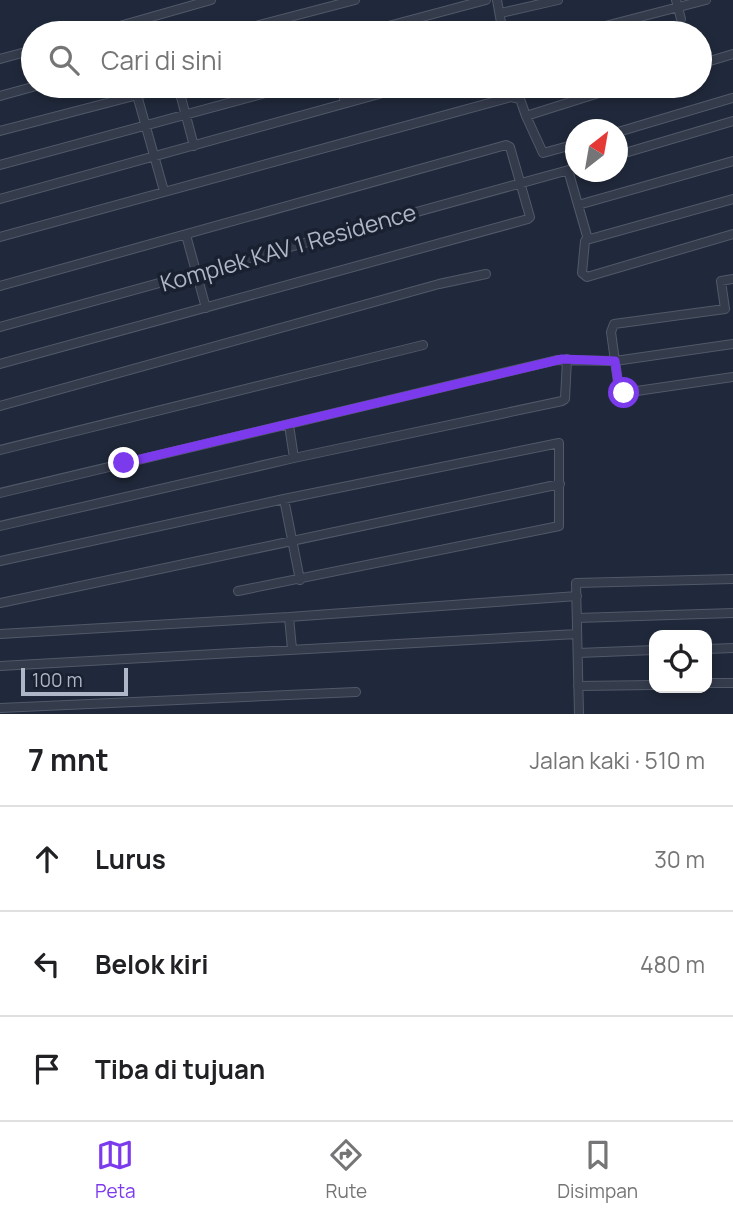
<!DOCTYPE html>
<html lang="id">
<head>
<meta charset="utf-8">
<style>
	body { margin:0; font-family:Manrope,sans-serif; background:#f6f6f6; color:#202124 }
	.controls { position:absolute; right:21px; bottom:21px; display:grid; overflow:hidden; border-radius:14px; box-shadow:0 4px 10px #0003 }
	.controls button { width:63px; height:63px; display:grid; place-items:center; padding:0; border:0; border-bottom:2px solid #e0e0e0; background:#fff; color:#202124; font:35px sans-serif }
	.compass { position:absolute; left:565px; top:119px; width:63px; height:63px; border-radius:50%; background:#fff; box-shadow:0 4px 10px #0003; rotate:31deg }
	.scale { position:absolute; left:21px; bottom:18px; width:107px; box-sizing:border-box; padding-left:7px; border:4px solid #aeb6c7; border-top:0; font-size:19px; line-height:24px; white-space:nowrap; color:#aeb6c7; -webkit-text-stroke:5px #192030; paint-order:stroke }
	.stop { position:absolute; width:21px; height:21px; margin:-16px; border:5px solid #7c3aed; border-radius:50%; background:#fff }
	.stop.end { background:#7c3aed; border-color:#fff; box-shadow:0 2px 7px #0008 }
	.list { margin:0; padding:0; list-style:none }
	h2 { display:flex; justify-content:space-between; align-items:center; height:91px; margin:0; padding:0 28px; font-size:30px }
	h2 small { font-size:23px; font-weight:400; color:#757577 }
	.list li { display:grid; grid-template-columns:46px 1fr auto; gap:21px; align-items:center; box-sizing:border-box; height:105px; padding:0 28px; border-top:2px solid #e0e0e0 }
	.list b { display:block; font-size:26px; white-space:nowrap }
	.list em { font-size:23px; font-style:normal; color:#757577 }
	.icon { flex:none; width:38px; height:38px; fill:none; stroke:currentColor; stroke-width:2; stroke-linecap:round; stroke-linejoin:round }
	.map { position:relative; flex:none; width:733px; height:714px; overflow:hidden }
	.search { position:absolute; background:#fff; box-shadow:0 4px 10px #0003; left:21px; right:21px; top:21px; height:77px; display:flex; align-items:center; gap:18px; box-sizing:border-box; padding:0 24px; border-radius:38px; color:#757577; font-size:26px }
	.sheet { height:406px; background:#fff }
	nav { display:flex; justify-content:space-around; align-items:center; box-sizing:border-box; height:98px; border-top:2px solid #e0e0e0; background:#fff; font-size:19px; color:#757577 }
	nav a { display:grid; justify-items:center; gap:4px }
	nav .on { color:#7c3aed }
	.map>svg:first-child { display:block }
</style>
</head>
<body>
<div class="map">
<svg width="733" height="714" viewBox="0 0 733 714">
	<rect width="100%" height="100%" fill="#20293b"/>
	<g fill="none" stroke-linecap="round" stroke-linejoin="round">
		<g stroke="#515969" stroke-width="10">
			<path id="minor" d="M676 0 681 19
				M501 13 558 0
				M95 33 211 0
				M229 33 355 0
				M362 33 486 0
				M478 33 502 28 497 0
				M578 33 706 0
				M0 59 33 50
				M700 64 733 54
				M178 86 194 146
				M341 86 345 102
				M137 95 164 191
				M0 96 36 86
				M526 116 543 153 576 144
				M0 131 172 86
				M618 132 732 98
				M618 155 733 121
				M0 165 291 86
				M568 170 587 236 590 239 733 199
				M0 199 408 86
				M578 205 733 161
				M186 235 206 308
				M0 237 511 97 520 99 526 116 621 86
				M588 238 585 241 582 273 587 277 733 234
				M0 286 506 145 510 147 530 217 528 219 0 364
				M0 327 576 168
				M733 344 615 361 619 389 623 393 733 377
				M0 406 439 284 486 274
				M289 425 294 458
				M0 450 423 345
				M0 493 557 360 615 361 611 332 614 324 725 309 721 281 733 279
				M284 499 300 580
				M0 526 294 458 562 401 565 399 567 359
				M0 561 284 499 559 443V526L238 591
				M0 603 560 484
				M289 617 292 649
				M577 618 733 613
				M0 634 289 617 577 596
				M707 649 733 648
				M578 653 654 650
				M0 666 577 634
				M707 683H733
				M578 686 654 685
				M0 708 356 692
				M579 714 576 583 733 579"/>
		</g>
		<use href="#minor" stroke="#343b4b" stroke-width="8"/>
	</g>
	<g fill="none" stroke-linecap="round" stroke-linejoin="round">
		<path stroke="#7c3aed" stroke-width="9" d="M124 463 562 359 615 361 619 389 624 393"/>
	</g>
	<g text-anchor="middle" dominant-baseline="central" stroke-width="7" stroke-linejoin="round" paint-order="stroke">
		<g font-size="23" fill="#aeb6c7" stroke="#192030">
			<text transform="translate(288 247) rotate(-16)">Komplek KAV 1 Residence</text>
		</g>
	</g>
</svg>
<div class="controls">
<button><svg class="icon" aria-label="locate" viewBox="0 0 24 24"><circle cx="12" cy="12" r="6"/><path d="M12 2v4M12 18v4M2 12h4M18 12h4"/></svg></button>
</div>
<svg class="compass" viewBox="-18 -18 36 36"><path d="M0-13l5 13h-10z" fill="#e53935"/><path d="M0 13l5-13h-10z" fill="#757577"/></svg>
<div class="scale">100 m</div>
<div class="stop" style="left:624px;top:393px"></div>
<div class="stop end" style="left:124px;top:463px"></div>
<div class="search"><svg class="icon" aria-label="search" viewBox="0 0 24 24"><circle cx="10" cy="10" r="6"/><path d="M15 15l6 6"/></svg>Cari di sini</div>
</div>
<section class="sheet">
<h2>7 mnt<small>Jalan kaki · 510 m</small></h2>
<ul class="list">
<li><svg class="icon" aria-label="ahead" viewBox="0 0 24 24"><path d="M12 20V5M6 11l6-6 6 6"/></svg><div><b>Lurus</b></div><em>30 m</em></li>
<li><svg class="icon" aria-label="left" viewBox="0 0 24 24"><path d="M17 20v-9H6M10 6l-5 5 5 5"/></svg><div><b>Belok kiri</b></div><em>480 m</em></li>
<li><svg class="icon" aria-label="arrive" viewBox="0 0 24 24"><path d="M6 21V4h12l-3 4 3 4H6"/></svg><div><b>Tiba di tujuan</b></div></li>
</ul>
</section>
<nav>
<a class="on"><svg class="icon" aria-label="map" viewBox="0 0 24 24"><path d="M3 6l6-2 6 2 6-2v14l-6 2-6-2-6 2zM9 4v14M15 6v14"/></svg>Peta</a>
<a><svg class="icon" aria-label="directions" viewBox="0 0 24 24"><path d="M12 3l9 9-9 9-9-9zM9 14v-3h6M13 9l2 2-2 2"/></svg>Rute</a>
<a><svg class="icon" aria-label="saved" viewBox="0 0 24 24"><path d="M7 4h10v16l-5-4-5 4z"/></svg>Disimpan</a>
</nav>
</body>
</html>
